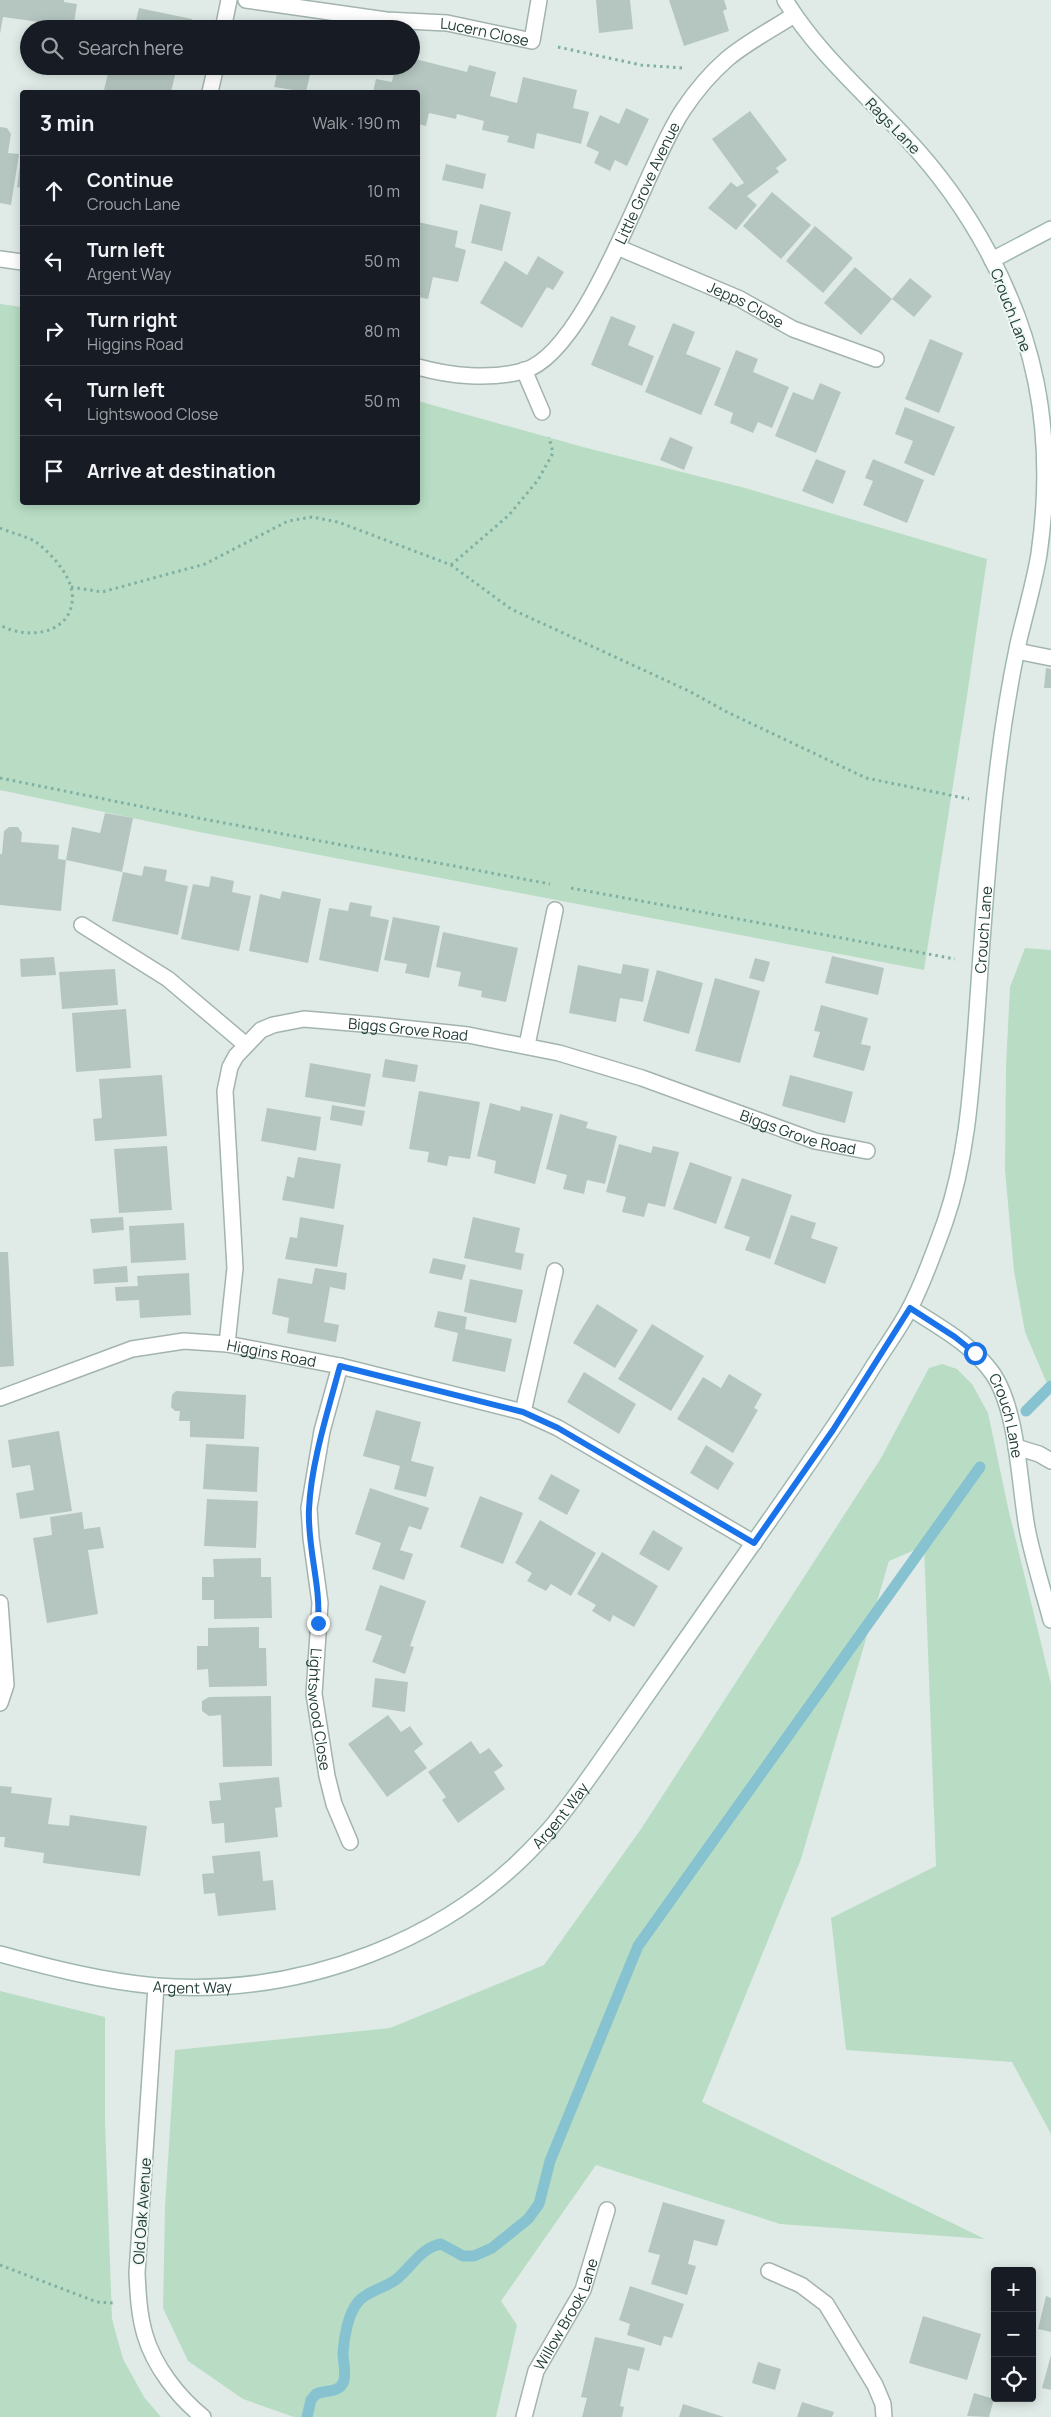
<!DOCTYPE html>
<html lang="en">
<head>
<meta charset="utf-8">
<style>
	body { margin:0; font-family:Manrope,sans-serif; background:#20242c; color:#f1f3f6 }
	.controls { position:absolute; right:15px; bottom:15px; display:grid; overflow:hidden; border-radius:5px; box-shadow:0 2px 12px #0003 }
	.controls button { width:45px; height:45px; display:grid; place-items:center; padding:0; border:0; border-bottom:1px solid #363941; background:#171b24; color:#f1f3f6; font:25px sans-serif }
	.stop { position:absolute; width:15px; height:15px; margin:-11px; border:4px solid #1a73e8; border-radius:50%; background:#fff }
	.stop.end { background:#1a73e8; border-color:#fff; box-shadow:0 1px 5px #0008 }
	.list { margin:0; padding:0; list-style:none }
	h2 { display:flex; justify-content:space-between; align-items:center; height:65px; margin:0; padding:0 20px; font-size:21px }
	h2 small { font-size:16px; font-weight:400; color:#9ea1a6 }
	.list li { display:grid; grid-template-columns:32px 1fr auto; gap:15px; align-items:center; box-sizing:border-box; height:70px; padding:0 20px; border-top:1px solid #363941 }
	.list b { display:block; font-size:19px; white-space:nowrap }
	.list p { margin:0; font-size:16px; white-space:nowrap; color:#9ea1a6 }
	.list em { font-size:16px; font-style:normal; color:#9ea1a6 }
	.icon { flex:none; width:28px; height:28px; fill:none; stroke:currentColor; stroke-width:2; stroke-linecap:round; stroke-linejoin:round }
	.map { position:relative; flex:none; width:1051px; height:2417px; overflow:hidden }
	.search { position:absolute; background:#171b24; box-shadow:0 2px 12px #0003; left:20px; top:20px; width:400px; height:55px; display:flex; align-items:center; gap:12px; box-sizing:border-box; padding:0 18px; border-radius:28px; color:#9ea1a6; font-size:19px }
	.panel { position:absolute; background:#171b24; box-shadow:0 2px 12px #0003; left:20px; top:90px; width:400px; height:415px; border-radius:5px }
	.map>svg:first-child { display:block }
</style>
</head>
<body>
<div class="map">
<svg width="1051" height="2417" viewBox="0 0 1051 2417">
	<rect width="100%" height="100%" fill="#e0ebe7"/>
	<path fill="#b8ddc4" d="M0 304 22 307V502H418V401L583 447 745 488 987 559 967 696 924 970 199 832 0 790Z
		M1025 948 1051 950V1393L1025 1332 1014 1271 1005 1170 1006 1066 1010 987Z
		M942 1364 957 1369 972 1384 988 1413 1009 1512 1051 1684V2134L1012 2062 846 2050 831 1918 936 1866 924 1546 889 1561 801 1859 702 2102 985 2239 780 2224 596 2165 501 2301 517 2325 496 2417H294L243 2399 188 2361 163 2308 165 2207 175 2050 390 2028 544 1965 641 1829 881 1458 929 1368Z
		M0 1991 105 2017V2121L112 2319 123 2359 144 2397 161 2417H0Z"/>
	<g fill="none" stroke-linecap="round" stroke-linejoin="round">
		<path stroke="#87c2d1" stroke-width="11" d="M1026 1411 1051 1386
			M307 2417 311 2400 316 2394C324 2390 338 2393 343 2383 347 2374 343 2363 343 2353 344 2337 348 2314 358 2302 369 2289 389 2288 400 2276 413 2264 423 2247 441 2244L463 2256H474L492 2248 528 2219 539 2204 550 2161 638 1946 980 1467"/>
	</g>
	<path fill="#b5c6c0" d="M0 0H64V2L77 4 73 29H60L61 25 3 17 0 34Z
		M596 0H630L633 29 599 33Z
		M669 0H724L727 9 723 11 729 31 684 46Z
		M139 8 192 19 190 29H134Z
		M411 58 467 72 469 65 496 72 490 96 517 103 523 77 577 90 573 108 589 112 581 144 537 133 534 149 507 142 509 136 482 130 484 121 457 114 456 119 429 113 426 126 418 124V92H373L376 79 392 82 395 66H411Z
		M122 66H138L175 75 171 92H111L104 90 109 69 121 72Z
		M279 66H312L306 92 274 87Z
		M626 108 649 119 627 166 615 160 610 171 594 163 599 152 586 146 600 115 619 124Z
		M750 111 787 160 776 168 779 172 747 196 757 205 736 230 708 208 731 182 737 187 744 183 712 139Z
		M0 127 7 128 11 134 8 153 19 154 11 205 0 203Z
		M21 158H22V188L17 187Z
		M446 164 486 174 483 189 442 180Z
		M772 192 811 225 781 259 743 226Z
		M480 204 511 212 502 251 471 243Z
		M418 222 458 231 455 247 466 250 458 282 433 277 428 299 418 297Z
		M815 226 853 258 823 293 786 261Z
		M538 256 564 272 553 290 547 287 522 328 480 303 505 261 527 275Z
		M855 267 892 299 861 335 824 303Z
		M910 278 932 296 914 317 892 299Z
		M611 316 636 326 628 345 654 356 642 386 591 365Z
		M673 323 695 332 686 354 721 368 701 415 645 392Z
		M930 339 963 353 939 413 905 399Z
		M736 350 758 359 753 372 789 387 772 428 758 422 753 433 730 423 733 413 714 405Z
		M820 383 841 392 816 453 775 436 793 392 813 400Z
		M905 407 955 427 934 476 904 463 913 441 895 434Z
		M670 437 693 447 684 470 660 460Z
		M816 459 846 471 833 504 802 491Z
		M873 459 924 480 907 523 863 505 873 481 865 478Z
		M1046 668 1051 669V688H1044Z
		M105 813 133 818 122 872 66 860 61 911 0 905V854H2L4 831 9 827H18L22 833 21 842 59 845 58 859 66 860 72 827 100 833Z
		M144 866 167 870 165 881 188 886 178 935 112 921 123 872 142 876Z
		M211 876 234 881 232 892 251 896 239 951 181 939 193 884 209 887Z
		M282 891 321 899 308 963 249 951 260 894 280 899Z
		M350 902 372 906 370 916 389 920 378 972 319 960 329 908 348 911Z
		M393 917 440 926 429 978 405 973 407 964 384 960Z
		M443 932 518 948 506 1002 481 997 482 991 458 986 461 972 436 967Z
		M832 956 884 968 878 995 825 983Z
		M54 957 56 975 21 977 20 959Z
		M755 958 770 962 764 982 749 978Z
		M623 964 649 969 643 1002 620 998 616 1022 569 1013 578 965 621 974Z
		M115 969 118 1005 62 1009 59 972Z
		M657 970 703 983 689 1034 643 1021Z
		M715 978 760 991 740 1063 695 1051Z
		M821 1005 868 1018 861 1044 871 1046 864 1071 813 1057 820 1032 814 1031Z
		M126 1009 131 1068 76 1072 72 1013Z
		M385 1059 418 1065 415 1082 382 1077Z
		M310 1063 371 1074 365 1107 305 1097Z
		M162 1075 167 1136 95 1141 93 1119 102 1118 99 1079Z
		M790 1075 853 1092 845 1123 782 1106Z
		M419 1091 480 1102 470 1159 449 1156 447 1166 427 1162 429 1152 409 1149Z
		M490 1103 520 1111 521 1106 553 1114 535 1184 494 1173 496 1161 477 1156Z
		M332 1105 365 1111 362 1126 330 1120Z
		M267 1108 321 1117 316 1151 261 1141Z
		M560 1114 588 1122 586 1128 617 1136 605 1184 587 1180 584 1194 563 1189 567 1175 546 1169Z
		M619 1144 651 1153 653 1146 679 1152 665 1207 648 1203 644 1217 622 1212 626 1197 606 1192Z
		M167 1146 172 1210 119 1213 114 1149Z
		M298 1157 341 1164 334 1209 282 1200 287 1176 294 1178Z
		M690 1162 732 1177 716 1224 673 1209Z
		M742 1178 792 1195 770 1259 745 1250 750 1237 724 1228Z
		M791 1215 816 1223 811 1238 838 1247 825 1284 774 1264Z
		M123 1217 124 1230 92 1233 90 1219Z
		M300 1217 344 1225 337 1267 285 1259 290 1237 297 1238Z
		M473 1217 520 1228 515 1252 524 1254 521 1270 464 1258Z
		M184 1223 186 1260 131 1263 129 1226Z
		M0 1252H8L14 1366 0 1367Z
		M433 1258 466 1265 462 1280 429 1273Z
		M127 1266 128 1282 94 1284 93 1269Z
		M315 1268 347 1273 345 1290 330 1287 324 1322 339 1325 336 1342 287 1333 289 1318 272 1314 278 1278 312 1284Z
		M189 1273 191 1315 140 1318 139 1300 116 1301 115 1287 138 1286 137 1276Z
		M470 1279 523 1290 516 1323 464 1312Z
		M597 1304 638 1330 615 1368 573 1343Z
		M438 1311 467 1317 465 1329 512 1339 505 1372 452 1361 458 1333 434 1327Z
		M652 1324 704 1356 671 1411 618 1379Z
		M584 1372 636 1404 619 1434 567 1402Z
		M729 1374 762 1394 754 1408 758 1410 733 1453 677 1419 703 1377 721 1388Z
		M176 1391 246 1395 244 1439 190 1437V1421H179L180 1411H175L171 1407 172 1395Z
		M376 1410 421 1422 411 1461 434 1467 426 1497 394 1489 400 1466 363 1456Z
		M59 1431 72 1511 20 1519 16 1493 34 1490 30 1465 12 1468 8 1440Z
		M206 1444 259 1447 257 1492 203 1489Z
		M706 1445 734 1463 718 1490 690 1473Z
		M551 1474 580 1490 567 1515 538 1499Z
		M370 1488 429 1508 421 1530 409 1526 400 1550 413 1554 404 1580 372 1569 381 1543 355 1534Z
		M480 1496 523 1513 503 1564 460 1547Z
		M207 1499 258 1501 256 1548 204 1546Z
		M82 1512 84 1529 100 1527 104 1548 88 1550 98 1614 47 1623 33 1538 52 1535 50 1517Z
		M540 1520 596 1553 571 1596 551 1584 546 1591 527 1581 532 1573 515 1563Z
		M653 1530 683 1548 669 1571 639 1554Z
		M602 1552 658 1586 634 1627 613 1615 610 1622 592 1611 596 1605 577 1594Z
		M261 1558V1577H271L272 1618 214 1619V1600H202V1577H214L213 1559Z
		M380 1585 426 1601 410 1646 414 1647 405 1674 372 1662 382 1636 365 1630Z
		M259 1627V1648H266L267 1686 209 1687 208 1669 197 1670V1646H208V1628Z
		M375 1678 408 1682 405 1712 372 1707Z
		M271 1696 272 1766 223 1767 221 1715 209 1716 202 1711V1701L209 1697Z
		M388 1715 401 1732 410 1726 423 1744 414 1751 427 1768 387 1797 348 1744Z
		M471 1741 480 1754 489 1748 503 1766 494 1772 505 1789 458 1823 442 1800 446 1797 428 1772Z
		M279 1777 282 1807 275 1808 278 1837 225 1843 224 1823 212 1824 209 1801 221 1800 219 1783Z
		M0 1786 12 1787 11 1793 52 1798 48 1824 69 1826 70 1815 147 1826 140 1876 43 1863 44 1853 4 1847 5 1837H0Z
		M260 1851 263 1881 273 1880 276 1910 218 1916 215 1893 204 1894 202 1874 214 1873 212 1856Z
		M663 2202 725 2220 717 2246 694 2240 688 2264 696 2266 687 2295 651 2284 660 2255 648 2252Z
		M630 2286 684 2304 672 2338 664 2336 661 2346 627 2335 630 2324 619 2320Z
		M1046 2296 1051 2298V2332L1038 2329Z
		M923 2316 981 2334 967 2380 909 2363Z
		M595 2337 645 2348 639 2371 628 2368 620 2406 624 2407 622 2417H582L587 2398 581 2397Z
		M1051 2355V2390L1042 2388Z
		M758 2362 781 2369 775 2390 752 2383Z
		M974 2393 994 2399 989 2417 967 2416Z
		M802 2402 834 2412 832 2417H797Z
		M683 2404 724 2417H679Z"/>
	<g fill="none" stroke-linecap="round" stroke-linejoin="round">
		<g stroke="#a3b3ae" stroke-width="18">
			<g id="lane">
				<path d="M1017 651 1051 658"/>
				<path d="M523 1412 555 1271"/>
				<path d="M1016 1447 1039 1454 1051 1461"/>
				<path d="M769 2271 801 2285 826 2304 875 2385 883 2404 884 2417"/>
				<path id="s1" d="M524 2417 536 2371 583 2290 607 2210"/>
			</g>
		</g>
		<g stroke="#a3b3ae" stroke-width="18">
			<g id="street">
				<path id="s2" d="M246 0 386 20 447 23 532 41 539 0"/>
				<path d="M223 29 229 0"/>
				<path d="M210 92 216 66"/>
				<path id="s3" d="M617 247 740 299 793 329 876 359"/>
				<path d="M0 259 22 262"/>
				<path id="s4" d="M418 367C450 376 490 380 523 371 588 353 645 167 683 110 695 92 711 73 727 59 747 42 773 29 794 15"/>
				<path d="M524 370 542 412"/>
				<path d="M82 925 168 979 246 1045"/>
				<path d="M527 1045 555 910"/>
				<path id="s5" d="M227 1344 235 1268 225 1091 230 1067 236 1056 261 1030 273 1025 304 1019 375 1025 468 1035 559 1053 642 1078 815 1141 867 1151"/>
				<path id="s6" d="M340 1366 322 1431 309 1508 311 1538 320 1603 314 1694 327 1776 334 1804 350 1842"/>
				<path id="s7" d="M0 1398 132 1349 184 1341 227 1344 340 1366 523 1412 558 1428 754 1543"/>
				<path d="M0 1603 6 1685 0 1703"/>
				<path d="M156 1986 137 2273C138 2294 139 2315 145 2335 154 2366 178 2397 203 2417"/>
			</g>
		</g>
		<g stroke="#9fb7b0" stroke-width="18">
			<g id="secondary">
				<path d="M992 260 1051 229"/>
				<path id="s8" d="M910 1308C939 1327 972 1344 993 1374 1018 1411 1019 1483 1027 1528 1033 1559 1043 1590 1051 1620"/>
				<path id="s9" d="M0 1954C51 1968 102 1981 156 1986 300 1997 452 1942 548 1831 574 1801 596 1767 619 1735 657 1681 695 1626 733 1572 779 1507 825 1442 868 1375 881 1353 898 1331 910 1308 924 1281 935 1250 945 1222 967 1158 971 1092 976 1026 982 942 987 858 997 775 1002 731 1009 687 1018 644 1025 614 1034 584 1039 554 1047 498 1047 437 1036 382 1018 293 969 205 907 139 865 93 818 54 785 0"/>
			</g>
		</g>
		<path stroke="#80afa3" stroke-width="3" stroke-dasharray="2.5 4" stroke-linecap="butt" d="M558 47 641 65 682 68
			M0 528C11 533 26 536 36 542 53 555 76 580 72 603 67 636 24 639 0 625
			M451 565 509 515 538 480 553 453 549 437
			M71 587 102 592 205 564 288 521 312 517 338 522 451 565 511 609 689 691 727 712 866 778 969 799
			M0 778 198 818 550 884
			M571 888 955 959
			M0 2265 97 2302 114 2303"/>
		<use href="#lane" stroke="#fff" stroke-width="15"/>
		<use href="#street" stroke="#fff" stroke-width="15"/>
		<use href="#secondary" stroke="#fff" stroke-width="15"/>
	</g>
	<g fill="none" stroke-linecap="round" stroke-linejoin="round">
		<path stroke="#1a73e8" stroke-width="6" d="M318 1623C321 1584 307 1547 309 1509 311 1463 328 1411 340 1366L523 1412 558 1428 754 1543 833 1430 910 1308 955 1337 975 1353"/>
	</g>
	<g text-anchor="middle" dominant-baseline="central" stroke-width="4" stroke-linejoin="round" paint-order="stroke">
		<g font-size="15" fill="#213c36" stroke="#f0f8f4">
			<text stroke="none"><textPath href="#s2" startOffset="241">Lucern Close</textPath></text>
			<text transform="translate(893 126) rotate(46)">Rags Lane</text>
			<text stroke="none"><textPath href="#s4" startOffset="336">Little Grove Avenue</textPath></text>
			<text stroke="none"><textPath href="#s3" startOffset="141">Jepps Close</textPath></text>
			<text transform="translate(1011 310) rotate(69)">Crouch Lane</text>
			<text stroke="none"><textPath href="#s9" startOffset="1621">Crouch Lane</textPath></text>
			<text stroke="none"><textPath href="#s5" startOffset="476">Biggs Grove Road</textPath></text>
			<text stroke="none"><textPath href="#s5" startOffset="881">Biggs Grove Road</textPath></text>
			<text stroke="none"><textPath href="#s7" startOffset="282">Higgins Road</textPath></text>
			<text stroke="none"><textPath href="#s8" startOffset="151">Crouch Lane</textPath></text>
			<text stroke="none"><textPath href="#s6" startOffset="348">Lightswood Close</textPath></text>
			<text stroke="none"><textPath href="#s9" startOffset="616">Argent Way</textPath></text>
			<text stroke="none"><textPath href="#s9" startOffset="196">Argent Way</textPath></text>
			<text transform="translate(142 2211) rotate(-86)">Old Oak Avenue</text>
			<text stroke="none"><textPath href="#s1" startOffset="112">Willow Brook Lane</textPath></text>
		</g>
	</g>
</svg>
<div class="controls">
<button>+</button>
<button>−</button>
<button><svg class="icon" aria-label="locate" viewBox="0 0 24 24"><circle cx="12" cy="12" r="6"/><path d="M12 2v4M12 18v4M2 12h4M18 12h4"/></svg></button>
</div>
<div class="stop" style="left:975px;top:1353px"></div>
<div class="stop end" style="left:318px;top:1623px"></div>
<div class="search"><svg class="icon" aria-label="search" viewBox="0 0 24 24"><circle cx="10" cy="10" r="6"/><path d="M15 15l6 6"/></svg>Search here</div>
<section class="panel">
<h2>3 min<small>Walk · 190 m</small></h2>
<ul class="list">
<li><svg class="icon" aria-label="ahead" viewBox="0 0 24 24"><path d="M12 20V5M6 11l6-6 6 6"/></svg><div><b>Continue</b><p>Crouch Lane</p></div><em>10 m</em></li>
<li><svg class="icon" aria-label="left" viewBox="0 0 24 24"><path d="M17 20v-9H6M10 6l-5 5 5 5"/></svg><div><b>Turn left</b><p>Argent Way</p></div><em>50 m</em></li>
<li><svg class="icon" aria-label="right" viewBox="0 0 24 24"><path d="M7 20v-9h11M14 6l5 5-5 5"/></svg><div><b>Turn right</b><p>Higgins Road</p></div><em>80 m</em></li>
<li><svg class="icon" aria-label="left" viewBox="0 0 24 24"><path d="M17 20v-9H6M10 6l-5 5 5 5"/></svg><div><b>Turn left</b><p>Lightswood Close</p></div><em>50 m</em></li>
<li><svg class="icon" aria-label="arrive" viewBox="0 0 24 24"><path d="M6 21V4h12l-3 4 3 4H6"/></svg><div><b>Arrive at destination</b></div></li>
</ul>
</section>
</div>
</body>
</html>
